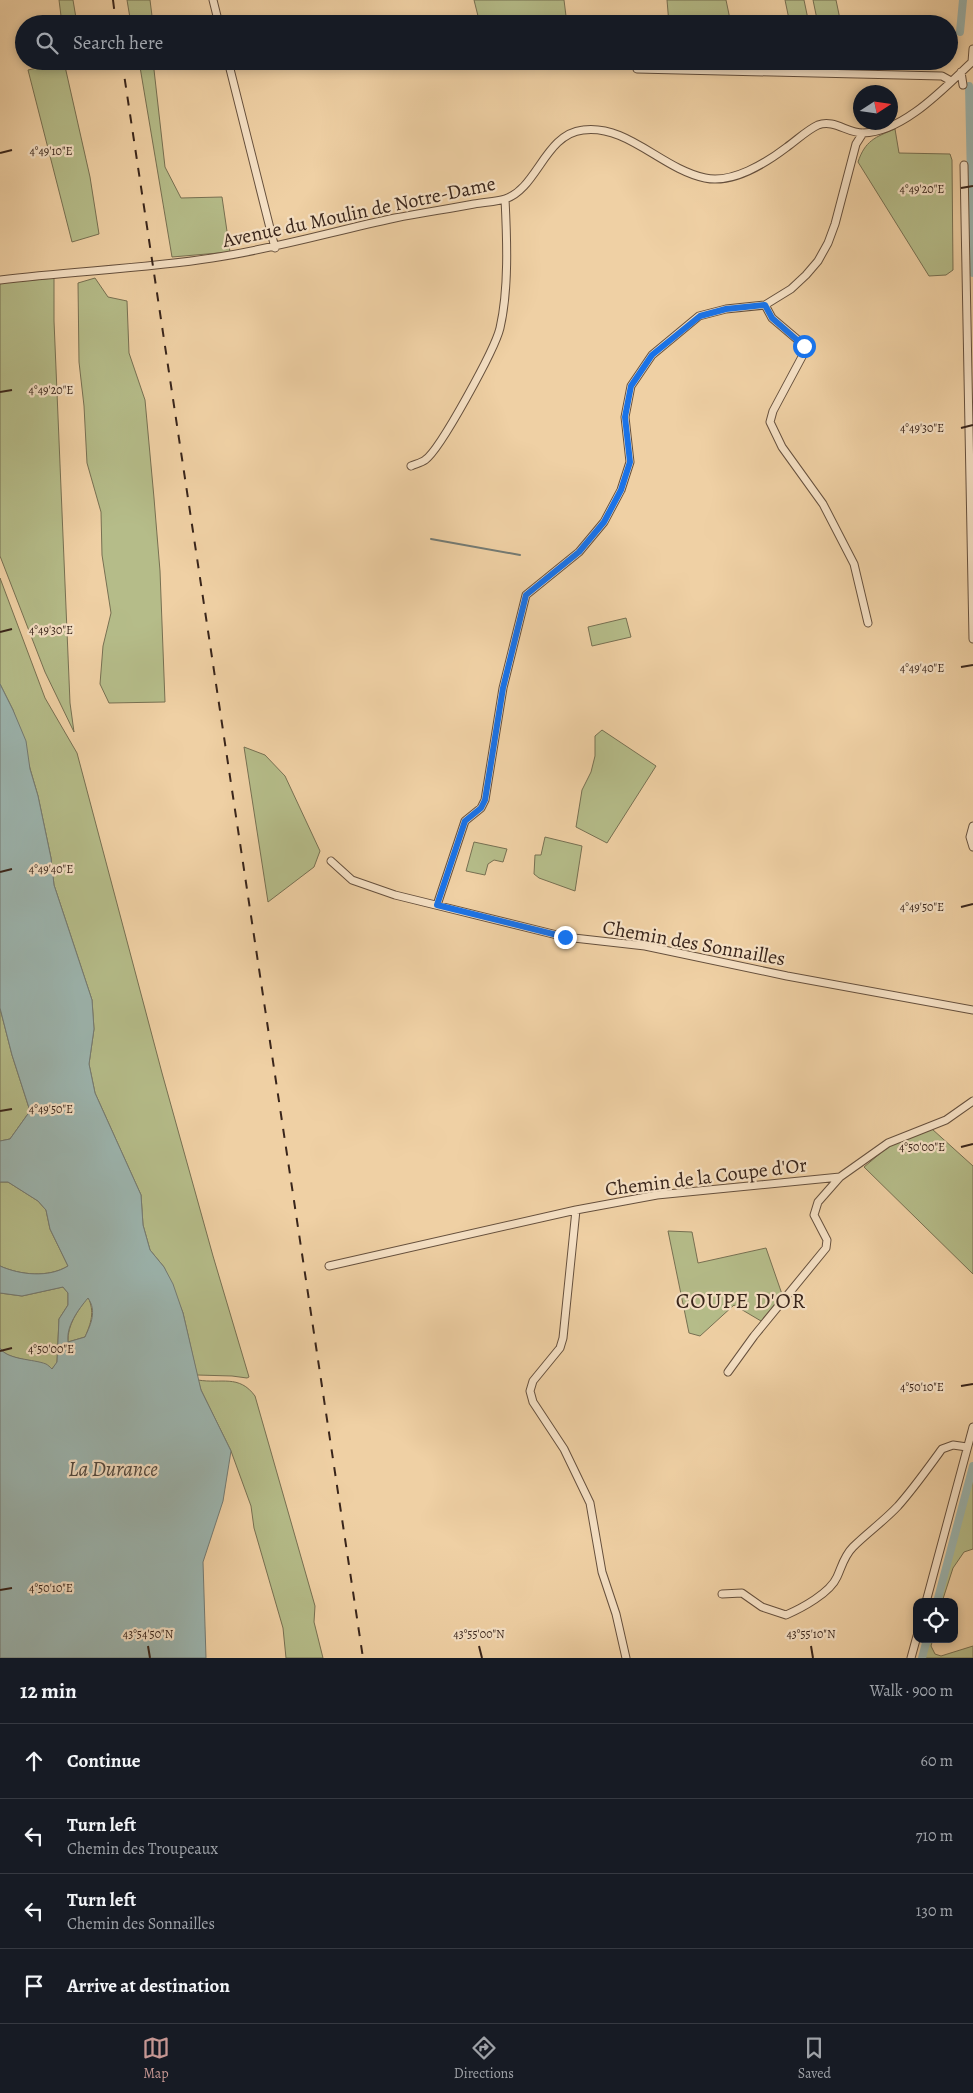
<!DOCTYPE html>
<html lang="en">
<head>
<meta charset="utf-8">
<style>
	body { margin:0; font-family:Alegreya,serif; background:#20242c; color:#f1f3f6 }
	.controls { position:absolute; right:15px; bottom:15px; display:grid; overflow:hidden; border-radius:10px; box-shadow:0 2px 8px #0003 }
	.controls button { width:45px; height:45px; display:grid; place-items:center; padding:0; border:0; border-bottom:1px solid #363941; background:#171b24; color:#f1f3f6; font:25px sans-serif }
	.compass { position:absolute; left:853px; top:85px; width:45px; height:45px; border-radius:50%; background:#171b24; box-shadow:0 2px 8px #0003; rotate:78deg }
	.stop { position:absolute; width:15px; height:15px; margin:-11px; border:4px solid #1a73e8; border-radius:50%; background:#fff }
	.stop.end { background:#1a73e8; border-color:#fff; box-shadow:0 1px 5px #0008 }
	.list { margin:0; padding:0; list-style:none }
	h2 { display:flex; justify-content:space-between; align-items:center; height:65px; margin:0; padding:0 20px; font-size:21px }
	h2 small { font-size:16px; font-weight:400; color:#9ea1a6 }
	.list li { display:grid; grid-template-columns:32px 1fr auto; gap:15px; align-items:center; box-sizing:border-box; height:75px; padding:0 20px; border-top:1px solid #363941 }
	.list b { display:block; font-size:19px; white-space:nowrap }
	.list p { margin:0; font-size:16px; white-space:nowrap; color:#9ea1a6 }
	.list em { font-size:16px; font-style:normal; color:#9ea1a6 }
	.icon { flex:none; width:28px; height:28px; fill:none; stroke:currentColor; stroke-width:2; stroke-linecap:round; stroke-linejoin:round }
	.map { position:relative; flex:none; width:973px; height:1658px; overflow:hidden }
	.search { position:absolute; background:#171b24; box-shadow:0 2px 8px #0003; left:15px; right:15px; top:15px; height:55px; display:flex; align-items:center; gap:12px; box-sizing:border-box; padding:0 18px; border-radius:28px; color:#9ea1a6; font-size:19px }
	.sheet { height:365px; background:#171b24 }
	nav { display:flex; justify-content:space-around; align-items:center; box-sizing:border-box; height:70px; border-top:1px solid #363941; background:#171b24; font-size:14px; color:#9ea1a6 }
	nav a { display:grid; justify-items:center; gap:2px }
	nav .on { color:#c59692 }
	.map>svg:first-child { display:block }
</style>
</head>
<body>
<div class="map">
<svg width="973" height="1658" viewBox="0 0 973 1658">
	<rect width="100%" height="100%" fill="#efd0a4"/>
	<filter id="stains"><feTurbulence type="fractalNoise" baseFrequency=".004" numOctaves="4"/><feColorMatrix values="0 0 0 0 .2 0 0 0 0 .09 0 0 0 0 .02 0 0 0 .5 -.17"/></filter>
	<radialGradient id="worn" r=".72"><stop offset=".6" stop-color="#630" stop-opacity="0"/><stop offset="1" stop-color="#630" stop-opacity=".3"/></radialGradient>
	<path fill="#b5bc89" stroke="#777052" d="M59 0H73L77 24H62Z
		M127 0H150L153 24H131Z
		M474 0H564L567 24H480Z
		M667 0H726L731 24H669Z
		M785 0H804L809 24H790Z
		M813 0H836L841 24H818Z
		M139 61H153L165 167 181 198 222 197 230 252 172 257Z
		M671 61H739L740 68 672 66Z
		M64 62 90 177 99 234 72 242 28 70Z
		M895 129 899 153 950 154 952 160 953 270 946 275 929 276 858 162C865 141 875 137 895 129Z
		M54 278V321L70 703 74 732 45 672 0 556V283Z
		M95 278 108 297 127 301 129 353 145 400 154 498 160 571 165 702 109 703 100 684 103 646 111 613 102 555 101 512 87 463 84 406 79 362 78 283Z
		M0 578 45 698 77 753 162 1073 213 1256 249 1377 247 1378 232 1376 197 1375 183 1313 164 1267 150 1250 143 1225 141 1195 95 1093 89 1064 94 1029 92 1000 54 885 51 858 38 796 13 710 0 684Z
		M626 618 631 637 592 646 588 627Z
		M602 730 656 766 607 843 576 827 582 790 591 772 595 756V736Z
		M244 747 265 755 285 776 320 851 314 867 268 902Z
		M545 837 582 846 575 891 539 878 534 874 535 855H541Z
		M474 842 507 849 503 862 494 860 488 864 485 875 466 871Z
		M0 1008 12 1055 30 1111 10 1139 0 1141Z
		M932 1129 973 1166V1274L864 1167 889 1146Z
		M0 1182H8L38 1201 46 1210 50 1229 68 1266C48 1278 20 1275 0 1266Z
		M668 1231 692 1232 698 1263 766 1248 783 1297 761 1321 734 1305 700 1336 689 1333Z
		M63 1287 68 1293V1305L59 1319 57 1363 52 1369C40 1359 7 1361 0 1348V1293L22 1296Z
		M88 1297C95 1312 91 1323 85 1337L68 1342C67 1325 78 1310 88 1297Z
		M198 1380C221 1384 239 1374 255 1396L315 1606 314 1622 323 1658H286L283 1628 254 1528 251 1506 231 1451 201 1390Z
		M973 1472V1549L964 1552 953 1568 942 1602H938Z
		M928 1639H933L931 1646 935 1654 941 1656 973 1646V1658H924Z"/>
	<path fill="#9cb5af" stroke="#747b74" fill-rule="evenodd" d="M0 684 13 710 26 741 30 769 38 796 51 858 54 885 92 1000 94 1029 89 1064 95 1093 141 1195 143 1225 150 1250 164 1267 173 1284 183 1313 201 1390 231 1451 223 1501 203 1562 206 1658H0V1348C7 1360 34 1359 46 1364 48 1365 50 1367 52 1369L57 1362 59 1319 68 1305V1293L63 1287 22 1296 0 1293V1266C20 1275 49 1278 68 1266L50 1229 46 1210 38 1201 8 1182H0V1141L10 1139 30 1111 12 1055 0 1008ZM88 1298C97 1311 91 1324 85 1337L68 1342C66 1326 78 1310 88 1298Z"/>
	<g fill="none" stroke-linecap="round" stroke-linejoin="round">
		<path stroke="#747b74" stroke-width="2" d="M231 63 480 67
			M431 539 520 555"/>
		<path stroke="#9cb5af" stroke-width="8" d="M960 32 963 0
			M969 86 973 273
			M937 1602 973 1466
			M922 1658 927 1639"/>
		<g stroke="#66503d" stroke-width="9">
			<path id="street" d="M213 0 219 24
				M228 61 275 248
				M972 62 973 49
				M637 69 942 76 951 81
				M961 72 963 85
				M964 165 973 639
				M0 280C71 271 142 269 212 258 274 249 334 231 395 218 421 213 447 209 474 204 484 202 496 202 505 199 537 189 545 134 583 130 627 124 662 169 705 178 732 184 766 163 787 147 797 140 807 130 818 125 834 119 847 133 863 133 904 132 945 87 973 61
				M765 305 772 318 805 346 804 353 773 411 770 422 782 447 823 504 854 564 868 623
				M411 466C415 464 421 463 425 460 440 450 495 349 500 328 509 289 507 239 505 199
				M973 826 970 837 973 847
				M331 861 352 880 395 895 565 937 645 946 787 976 973 1010
				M437 905 465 821 481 808 485 800 503 688 526 595 579 552 604 522 621 490 630 462 625 417 631 386 652 355 699 316 726 309 765 305 791 289 806 275 818 261 828 243 835 224 856 144 863 133
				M576 1210 563 1338 560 1348 533 1381 530 1391 533 1402 564 1449 590 1503 602 1572 616 1614 626 1658
				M329 1266 576 1210 657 1195 840 1177 888 1143 946 1120 973 1101
				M728 1372 754 1336 826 1248 827 1240 814 1215 818 1202 840 1177
				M722 1594 742 1593 762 1607 786 1615C802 1608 830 1593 837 1577 842 1566 844 1556 853 1547 867 1533 884 1521 898 1506 914 1488 928 1468 942 1449L953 1445 967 1447
				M926 1602 973 1427
				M911 1658 917 1636"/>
		</g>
		<use href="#street" stroke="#f5e0c4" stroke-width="7"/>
		<path stroke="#39251b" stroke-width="2" stroke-dasharray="9 9" stroke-linecap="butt" d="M113 0 116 24
			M122 61 363 1658"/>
	</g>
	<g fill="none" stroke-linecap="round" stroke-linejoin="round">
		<path stroke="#1a73e8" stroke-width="6" d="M565 937 437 905 465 821 481 808 485 800 503 688 526 595 579 552 604 522 621 490 630 462 625 417 631 386 652 355 700 316 726 309 765 305 772 318 804 346"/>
	</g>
	<path fill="none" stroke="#39251b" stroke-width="2" d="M0 153 12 150M961 188 973 186M0 392 12 390M961 428 973 425M0 632 12 629M961 667 973 665M0 872 12 869M961 907 973 904M0 1111 12 1109M961 1147 973 1144M0 1351 12 1348M961 1386 973 1384M0 1590 12 1588M148 1646 150 1658M479 1646 482 1658M811 1646 813 1658"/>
	<g text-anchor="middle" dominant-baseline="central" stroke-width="4.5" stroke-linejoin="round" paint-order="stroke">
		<g font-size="20" fill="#39251b" stroke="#f5e0c4">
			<text transform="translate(359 212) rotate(-12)">Avenue du Moulin de Notre-Dame</text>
			<text transform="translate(694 943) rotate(10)">Chemin des Sonnailles</text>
			<text transform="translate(706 1177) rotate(-7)">Chemin de la Coupe d'Or</text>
		</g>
		<g font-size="21" font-style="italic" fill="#524940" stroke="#f5e0c4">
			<text x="113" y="1469">La Durance</text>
		</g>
		<g font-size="22" letter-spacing="1" fill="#39251b" stroke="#f5e0c4">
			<text x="741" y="1301">COUPE D'OR</text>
		</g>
	</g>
	<g font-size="12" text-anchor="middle" fill="#39251b" stroke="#f5e0c4" stroke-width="4.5" stroke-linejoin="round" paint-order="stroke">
		<text x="51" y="155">4°49'10"E</text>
		<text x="922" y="193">4°49'20"E</text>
		<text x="51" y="394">4°49'20"E</text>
		<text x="922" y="432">4°49'30"E</text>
		<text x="51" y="634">4°49'30"E</text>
		<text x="922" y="672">4°49'40"E</text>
		<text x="51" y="873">4°49'40"E</text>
		<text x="922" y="911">4°49'50"E</text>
		<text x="51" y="1113">4°49'50"E</text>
		<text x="922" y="1151">4°50'00"E</text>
		<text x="51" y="1353">4°50'00"E</text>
		<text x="922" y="1391">4°50'10"E</text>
		<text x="51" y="1592">4°50'10"E</text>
		<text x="148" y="1638">43°54'50"N</text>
		<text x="479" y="1638">43°55'00"N</text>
		<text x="811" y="1638">43°55'10"N</text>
	</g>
	<rect width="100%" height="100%" filter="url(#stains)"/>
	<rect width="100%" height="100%" fill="url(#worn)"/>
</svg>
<div class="controls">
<button><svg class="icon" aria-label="locate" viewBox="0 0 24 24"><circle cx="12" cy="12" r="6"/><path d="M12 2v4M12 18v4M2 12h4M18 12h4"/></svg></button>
</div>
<svg class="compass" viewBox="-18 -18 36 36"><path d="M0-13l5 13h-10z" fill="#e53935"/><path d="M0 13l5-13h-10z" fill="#9ea1a6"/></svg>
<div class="stop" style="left:804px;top:346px"></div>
<div class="stop end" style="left:565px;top:937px"></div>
<div class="search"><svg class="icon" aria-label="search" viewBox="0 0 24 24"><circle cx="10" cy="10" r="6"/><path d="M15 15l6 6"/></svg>Search here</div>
</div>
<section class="sheet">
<h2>12 min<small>Walk · 900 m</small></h2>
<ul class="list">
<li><svg class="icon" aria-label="ahead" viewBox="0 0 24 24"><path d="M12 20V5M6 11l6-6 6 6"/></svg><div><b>Continue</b></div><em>60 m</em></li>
<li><svg class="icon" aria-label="left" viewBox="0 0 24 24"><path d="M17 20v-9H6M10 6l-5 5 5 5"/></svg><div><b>Turn left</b><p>Chemin des Troupeaux</p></div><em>710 m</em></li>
<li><svg class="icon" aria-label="left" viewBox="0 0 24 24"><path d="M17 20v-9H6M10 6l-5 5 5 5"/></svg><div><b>Turn left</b><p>Chemin des Sonnailles</p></div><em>130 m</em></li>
<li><svg class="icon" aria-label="arrive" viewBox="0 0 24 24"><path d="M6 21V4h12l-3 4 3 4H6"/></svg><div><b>Arrive at destination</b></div></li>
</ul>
</section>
<nav>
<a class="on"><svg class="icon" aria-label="map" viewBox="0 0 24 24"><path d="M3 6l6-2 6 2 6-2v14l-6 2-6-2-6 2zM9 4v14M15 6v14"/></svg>Map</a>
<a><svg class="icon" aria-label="directions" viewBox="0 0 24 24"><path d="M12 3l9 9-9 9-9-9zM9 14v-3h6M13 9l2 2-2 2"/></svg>Directions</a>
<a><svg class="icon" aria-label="saved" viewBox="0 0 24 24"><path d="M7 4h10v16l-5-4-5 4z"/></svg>Saved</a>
</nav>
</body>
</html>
